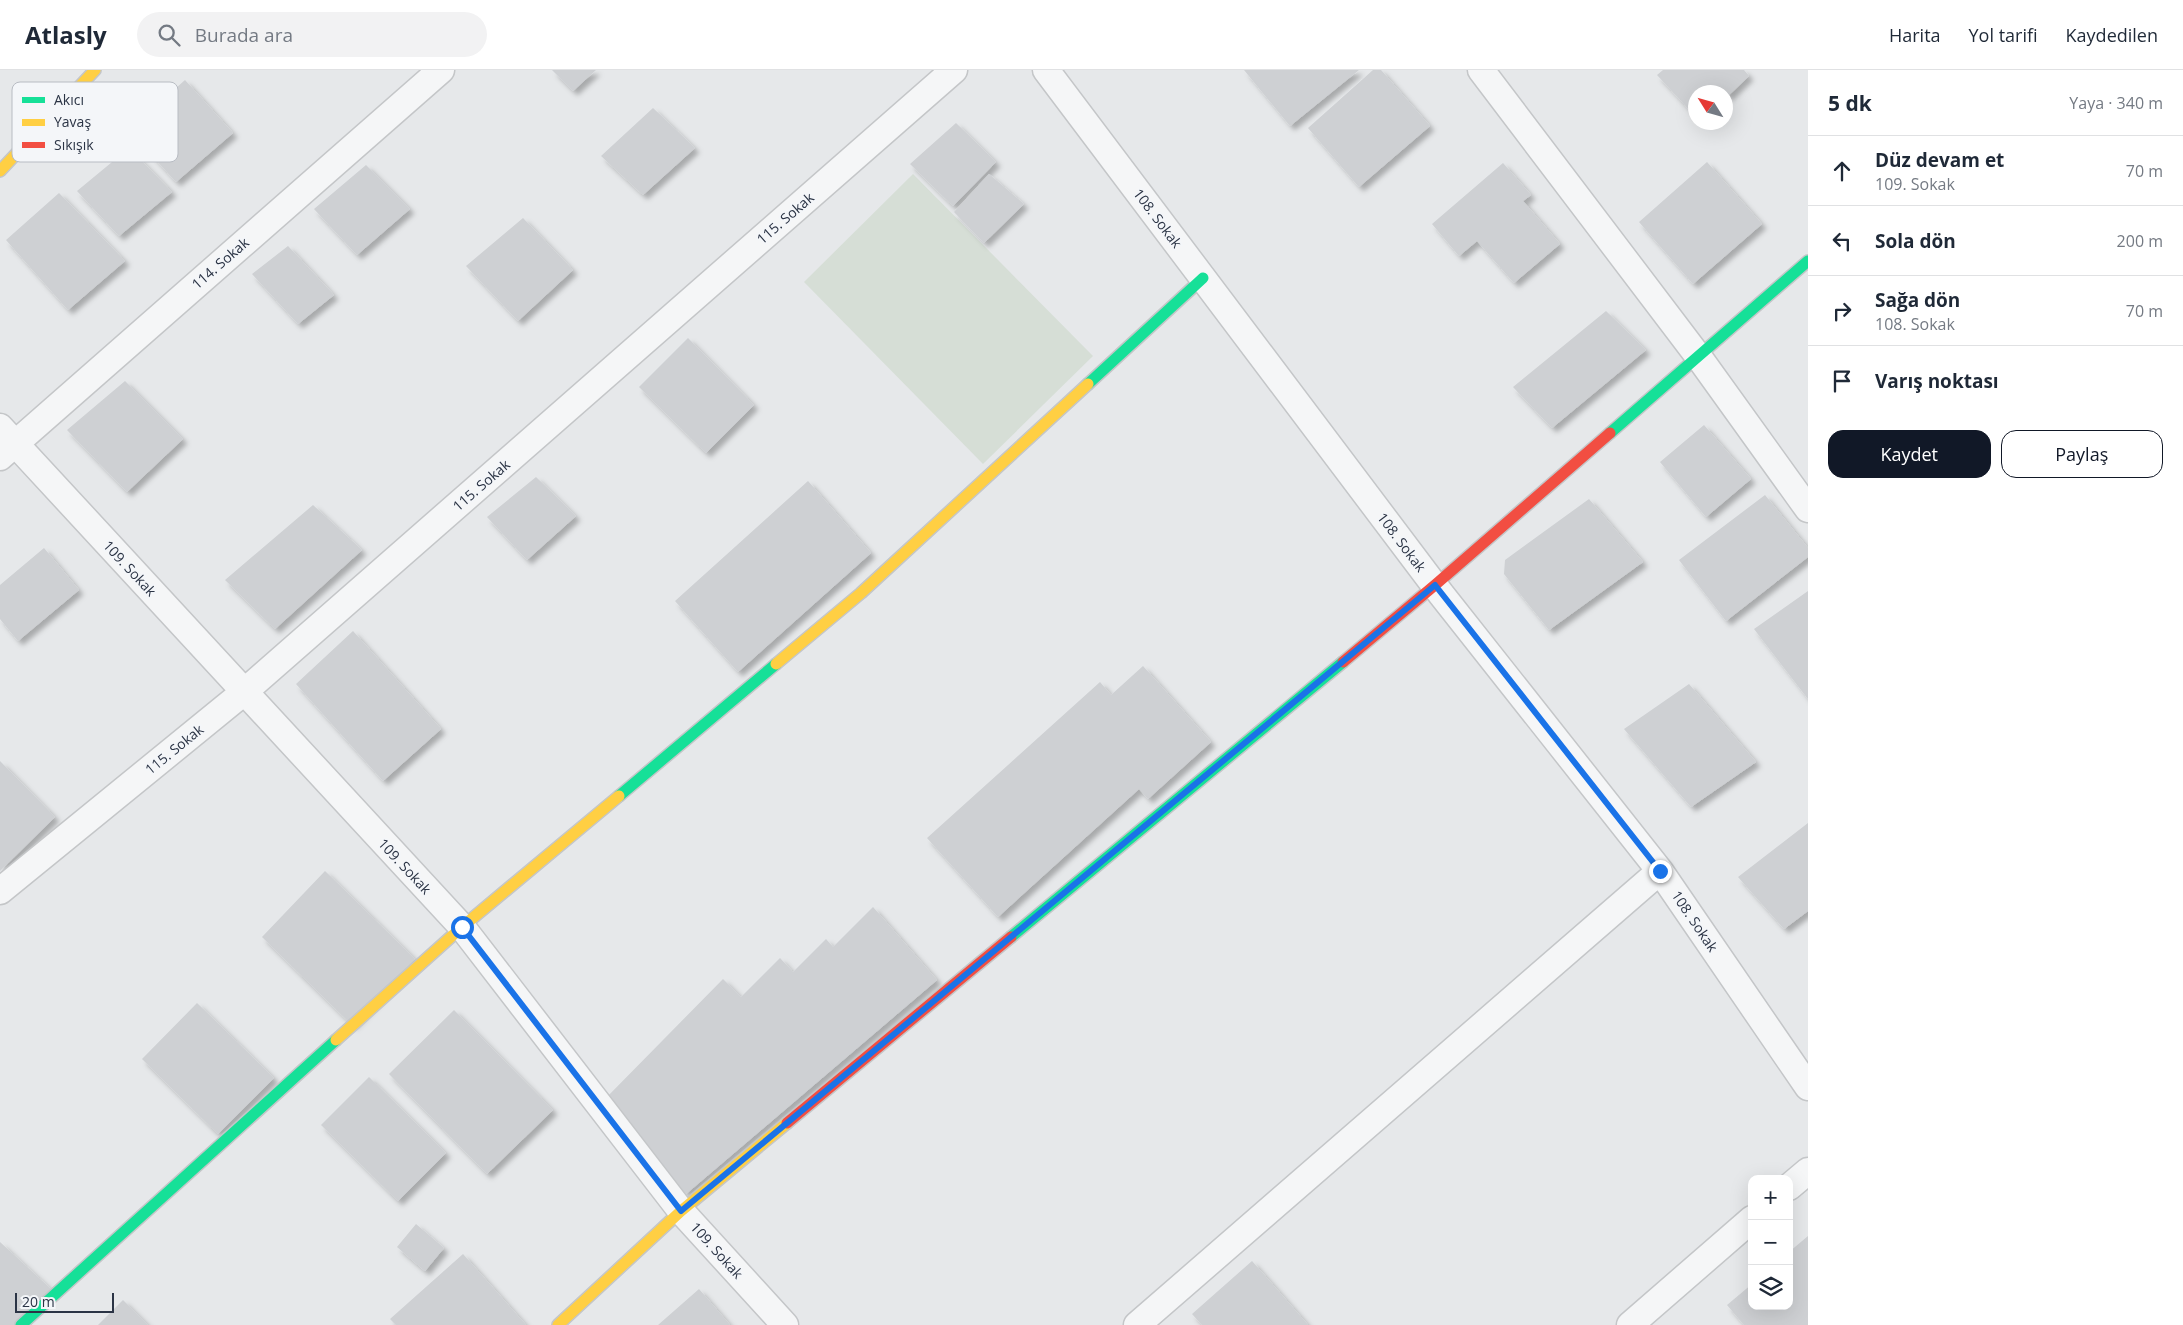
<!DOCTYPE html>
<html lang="tr">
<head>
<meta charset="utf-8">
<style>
	body { margin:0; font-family:"Open Sans",sans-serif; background:#f2f2f3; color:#1f2937 }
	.controls { position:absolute; right:15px; bottom:15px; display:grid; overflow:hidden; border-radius:10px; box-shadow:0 5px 20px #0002 }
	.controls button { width:45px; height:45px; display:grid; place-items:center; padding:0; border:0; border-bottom:1px solid #e0e1e3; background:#fff; color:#1f2937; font:25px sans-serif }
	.compass { position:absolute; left:1688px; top:15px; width:45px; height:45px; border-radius:50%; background:#fff; box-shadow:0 5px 20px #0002; rotate:307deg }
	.scale { position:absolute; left:15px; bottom:12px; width:99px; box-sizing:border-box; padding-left:5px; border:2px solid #2b3445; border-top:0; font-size:14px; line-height:18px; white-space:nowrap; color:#2b3445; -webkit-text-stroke:4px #f4f6f9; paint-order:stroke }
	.stop { position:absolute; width:15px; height:15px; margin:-11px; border:4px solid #1a73e8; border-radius:50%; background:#fff }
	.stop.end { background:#1a73e8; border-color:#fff; box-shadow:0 1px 5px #0008 }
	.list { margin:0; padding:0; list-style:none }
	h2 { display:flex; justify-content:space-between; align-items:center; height:65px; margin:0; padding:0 20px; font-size:21px }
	h2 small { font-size:16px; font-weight:400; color:#747a83 }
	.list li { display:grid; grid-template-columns:32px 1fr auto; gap:15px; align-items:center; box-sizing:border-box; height:70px; padding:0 20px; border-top:1px solid #e0e1e3 }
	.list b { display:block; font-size:19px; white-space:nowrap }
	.list p { margin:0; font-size:16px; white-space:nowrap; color:#747a83 }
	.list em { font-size:16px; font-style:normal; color:#747a83 }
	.actions { display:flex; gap:10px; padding:15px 20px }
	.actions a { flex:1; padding:11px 0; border:1px solid #111827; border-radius:15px; text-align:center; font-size:18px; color:#111827 }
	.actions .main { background:#111827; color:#fff }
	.icon { flex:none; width:28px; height:28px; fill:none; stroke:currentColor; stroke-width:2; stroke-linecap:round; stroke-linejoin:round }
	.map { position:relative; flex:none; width:1808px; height:1255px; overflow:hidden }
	header { display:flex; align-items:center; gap:30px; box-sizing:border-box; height:70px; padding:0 25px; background:#fff; border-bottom:1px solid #e0e1e3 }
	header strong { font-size:24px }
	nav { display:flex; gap:28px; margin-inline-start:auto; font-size:18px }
	.search { width:350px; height:45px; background:#f2f2f3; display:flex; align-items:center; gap:12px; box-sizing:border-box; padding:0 18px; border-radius:28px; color:#747a83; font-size:19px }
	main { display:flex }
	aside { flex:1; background:#fff }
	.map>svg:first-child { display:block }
</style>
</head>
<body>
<header>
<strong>Atlasly</strong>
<div class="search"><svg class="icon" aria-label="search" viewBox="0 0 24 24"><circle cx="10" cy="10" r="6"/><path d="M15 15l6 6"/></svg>Burada ara</div>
<nav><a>Harita</a><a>Yol tarifi</a><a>Kaydedilen</a></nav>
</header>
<main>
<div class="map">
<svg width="1808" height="1255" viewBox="0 0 1808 1255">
	<defs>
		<filter id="shadow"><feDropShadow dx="4.5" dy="4.5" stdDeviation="2.5" flood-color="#0004"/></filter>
	</defs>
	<rect width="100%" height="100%" fill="#e6e8ea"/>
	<path fill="#d6ded6" d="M913 104 1093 286 983 394 804 212Z"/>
	<path fill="#ced0d3" filter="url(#shadow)" d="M552 0H596L573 21Z
		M1244 0H1359L1290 56Z
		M1373 0H1381L1430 56 1359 117 1308 58Z
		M1663 0H1744L1749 6 1726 28V22H1696V47L1657 5Z
		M185 10 233 63 176 112 129 60Z
		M653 38 695 78 643 125 601 86Z
		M956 53 996 92 953 136 910 94Z
		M129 78 172 122 119 166 77 121Z
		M1707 92 1762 154 1693 214 1639 152Z
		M1503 93 1531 125 1523 131 1560 174 1514 213 1477 171 1459 186 1432 154Z
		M366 95 410 139 357 185 314 139Z
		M989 104 1024 134 984 173 954 142Z
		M59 123 125 191 68 240 6 170Z
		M523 148 573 200 518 251 466 196Z
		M288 176 334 225 298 254 252 204Z
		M1606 241 1646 280 1552 358 1513 317Z
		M688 268 754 335 706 383 639 317Z
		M125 311 183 369 127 422 67 360Z
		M1704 355 1751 409 1706 447 1660 392Z
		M536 407 576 446 527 490 487 447Z
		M808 411 871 483 738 602 675 531Z
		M1765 425 1808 478V487L1726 551 1679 490Z
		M1589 429 1643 492 1549 560 1504 504 1505 490Z
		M313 435 362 480 275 559 225 510Z
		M44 478 79 520 18 571 0 549V515Z
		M1808 521V629L1754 559Z
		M353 561 441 659 383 711 296 614Z
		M1143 596 1211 672 1148 729 1139 719 998 847 927 768 1100 612 1111 625Z
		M1689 614 1756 692 1691 737 1624 659Z
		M0 691 55 747 0 801Z
		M1808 753V841L1784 859 1738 807Z
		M325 801 415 889 352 955 262 867Z
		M873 837 937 910 686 1124 603 1031 723 909 741 927 780 888 793 902 826 869 833 877Z
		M197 933 274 1008 218 1064 142 989Z
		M454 940 553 1040 487 1104 389 1004Z
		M369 1007 446 1083 398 1131 321 1055Z
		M416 1154 444 1178 425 1201 397 1177Z
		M1808 1166V1255H1744L1727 1235 1752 1214V1236H1789V1182Z
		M0 1172 51 1219 17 1255H0Z
		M463 1184 526 1255H396L390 1249Z
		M1252 1191 1308 1255H1202L1192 1244Z
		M699 1219 730 1255H658Z
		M123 1230 148 1255H98Z"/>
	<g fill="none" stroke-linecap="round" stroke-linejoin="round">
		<g stroke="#c4c6c8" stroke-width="29">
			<path id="street" d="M1046 0 1441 524 1660 801 1808 1017
				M1481 0 1698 286 1808 439
				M0 357 462 857 681 1141 785 1255
				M0 387 441 0
				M0 821 244 622 954 0
				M1789 1117 1808 1101
				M1137 1255 1660 801
				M1630 1255 1752 1149"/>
		</g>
		<g stroke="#c4c6c8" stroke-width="14">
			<path id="fast" d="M1088 314 1203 208
				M1610 363 1808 191
				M619 726 776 594
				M1011 867 1343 592
				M21 1255 336 970"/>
		</g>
		<g stroke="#c4c6c8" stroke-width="14">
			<path id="slow" d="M0 101 95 0
				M776 594 861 523 1088 314
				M336 970 462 857 619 726
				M558 1255 681 1141 787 1053"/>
		</g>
		<g stroke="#c4c6c8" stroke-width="14">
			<path id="jam" d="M1343 592 1435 515 1610 363
				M787 1053 1011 867"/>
		</g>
		<use href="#street" stroke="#f5f6f7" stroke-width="26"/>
		<use href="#fast" stroke="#16e098" stroke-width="11"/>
		<use href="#slow" stroke="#ffcf43" stroke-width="11"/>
		<use href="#jam" stroke="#f24e42" stroke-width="11"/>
	</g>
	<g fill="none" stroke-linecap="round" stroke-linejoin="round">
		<path stroke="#1a73e8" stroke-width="6" d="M462 857 681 1141 1435 515 1660 801"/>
	</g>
	<g text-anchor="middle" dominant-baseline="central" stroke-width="4" stroke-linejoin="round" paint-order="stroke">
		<g font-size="14" fill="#2b3445" stroke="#f4f6f9">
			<text transform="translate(785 148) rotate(-41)">115. Sokak</text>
			<text transform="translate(1158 148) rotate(53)">108. Sokak</text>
			<text transform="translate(220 193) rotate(-41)">114. Sokak</text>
			<text transform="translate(481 415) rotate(-41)">115. Sokak</text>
			<text transform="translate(1402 472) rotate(53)">108. Sokak</text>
			<text transform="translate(130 498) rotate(47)">109. Sokak</text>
			<text transform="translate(174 679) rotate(-39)">115. Sokak</text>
			<text transform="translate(405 796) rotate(47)">109. Sokak</text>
			<text transform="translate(1695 851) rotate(56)">108. Sokak</text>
			<text transform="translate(717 1180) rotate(48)">109. Sokak</text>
		</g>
	</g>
	<rect x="12" y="12" width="166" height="80" rx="8" fill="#f4f6f9" stroke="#b8bcc3" stroke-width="1"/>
	<rect x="22" y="27" width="23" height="6" fill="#16e098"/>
	<rect x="22" y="49" width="23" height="7" fill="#ffcf43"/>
	<rect x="22" y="72" width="23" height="6" fill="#f24e42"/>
	<g font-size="14" fill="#2b3445">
		<text x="54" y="35">Akıcı</text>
		<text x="54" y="57">Yavaş</text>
		<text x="54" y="80">Sıkışık</text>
	</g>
</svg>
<div class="controls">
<button>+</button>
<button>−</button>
<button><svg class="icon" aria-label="layers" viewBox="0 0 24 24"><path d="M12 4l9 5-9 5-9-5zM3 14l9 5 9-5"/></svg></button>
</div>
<svg class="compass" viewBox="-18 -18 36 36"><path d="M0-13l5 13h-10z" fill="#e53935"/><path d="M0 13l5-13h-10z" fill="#747a83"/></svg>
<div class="scale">20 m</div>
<div class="stop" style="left:462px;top:857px"></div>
<div class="stop end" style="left:1660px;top:801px"></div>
</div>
<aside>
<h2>5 dk<small>Yaya · 340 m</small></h2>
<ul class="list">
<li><svg class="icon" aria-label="ahead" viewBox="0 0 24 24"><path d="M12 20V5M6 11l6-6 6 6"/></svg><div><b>Düz devam et</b><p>109. Sokak</p></div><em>70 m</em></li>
<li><svg class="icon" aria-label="left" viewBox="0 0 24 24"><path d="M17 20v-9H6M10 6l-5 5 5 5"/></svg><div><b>Sola dön</b></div><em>200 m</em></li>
<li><svg class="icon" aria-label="right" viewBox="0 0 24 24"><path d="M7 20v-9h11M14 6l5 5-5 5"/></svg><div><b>Sağa dön</b><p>108. Sokak</p></div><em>70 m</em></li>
<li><svg class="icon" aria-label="arrive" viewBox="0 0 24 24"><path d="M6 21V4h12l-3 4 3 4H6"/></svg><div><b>Varış noktası</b></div></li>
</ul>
<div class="actions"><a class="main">Kaydet</a><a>Paylaş</a></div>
</aside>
</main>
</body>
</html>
